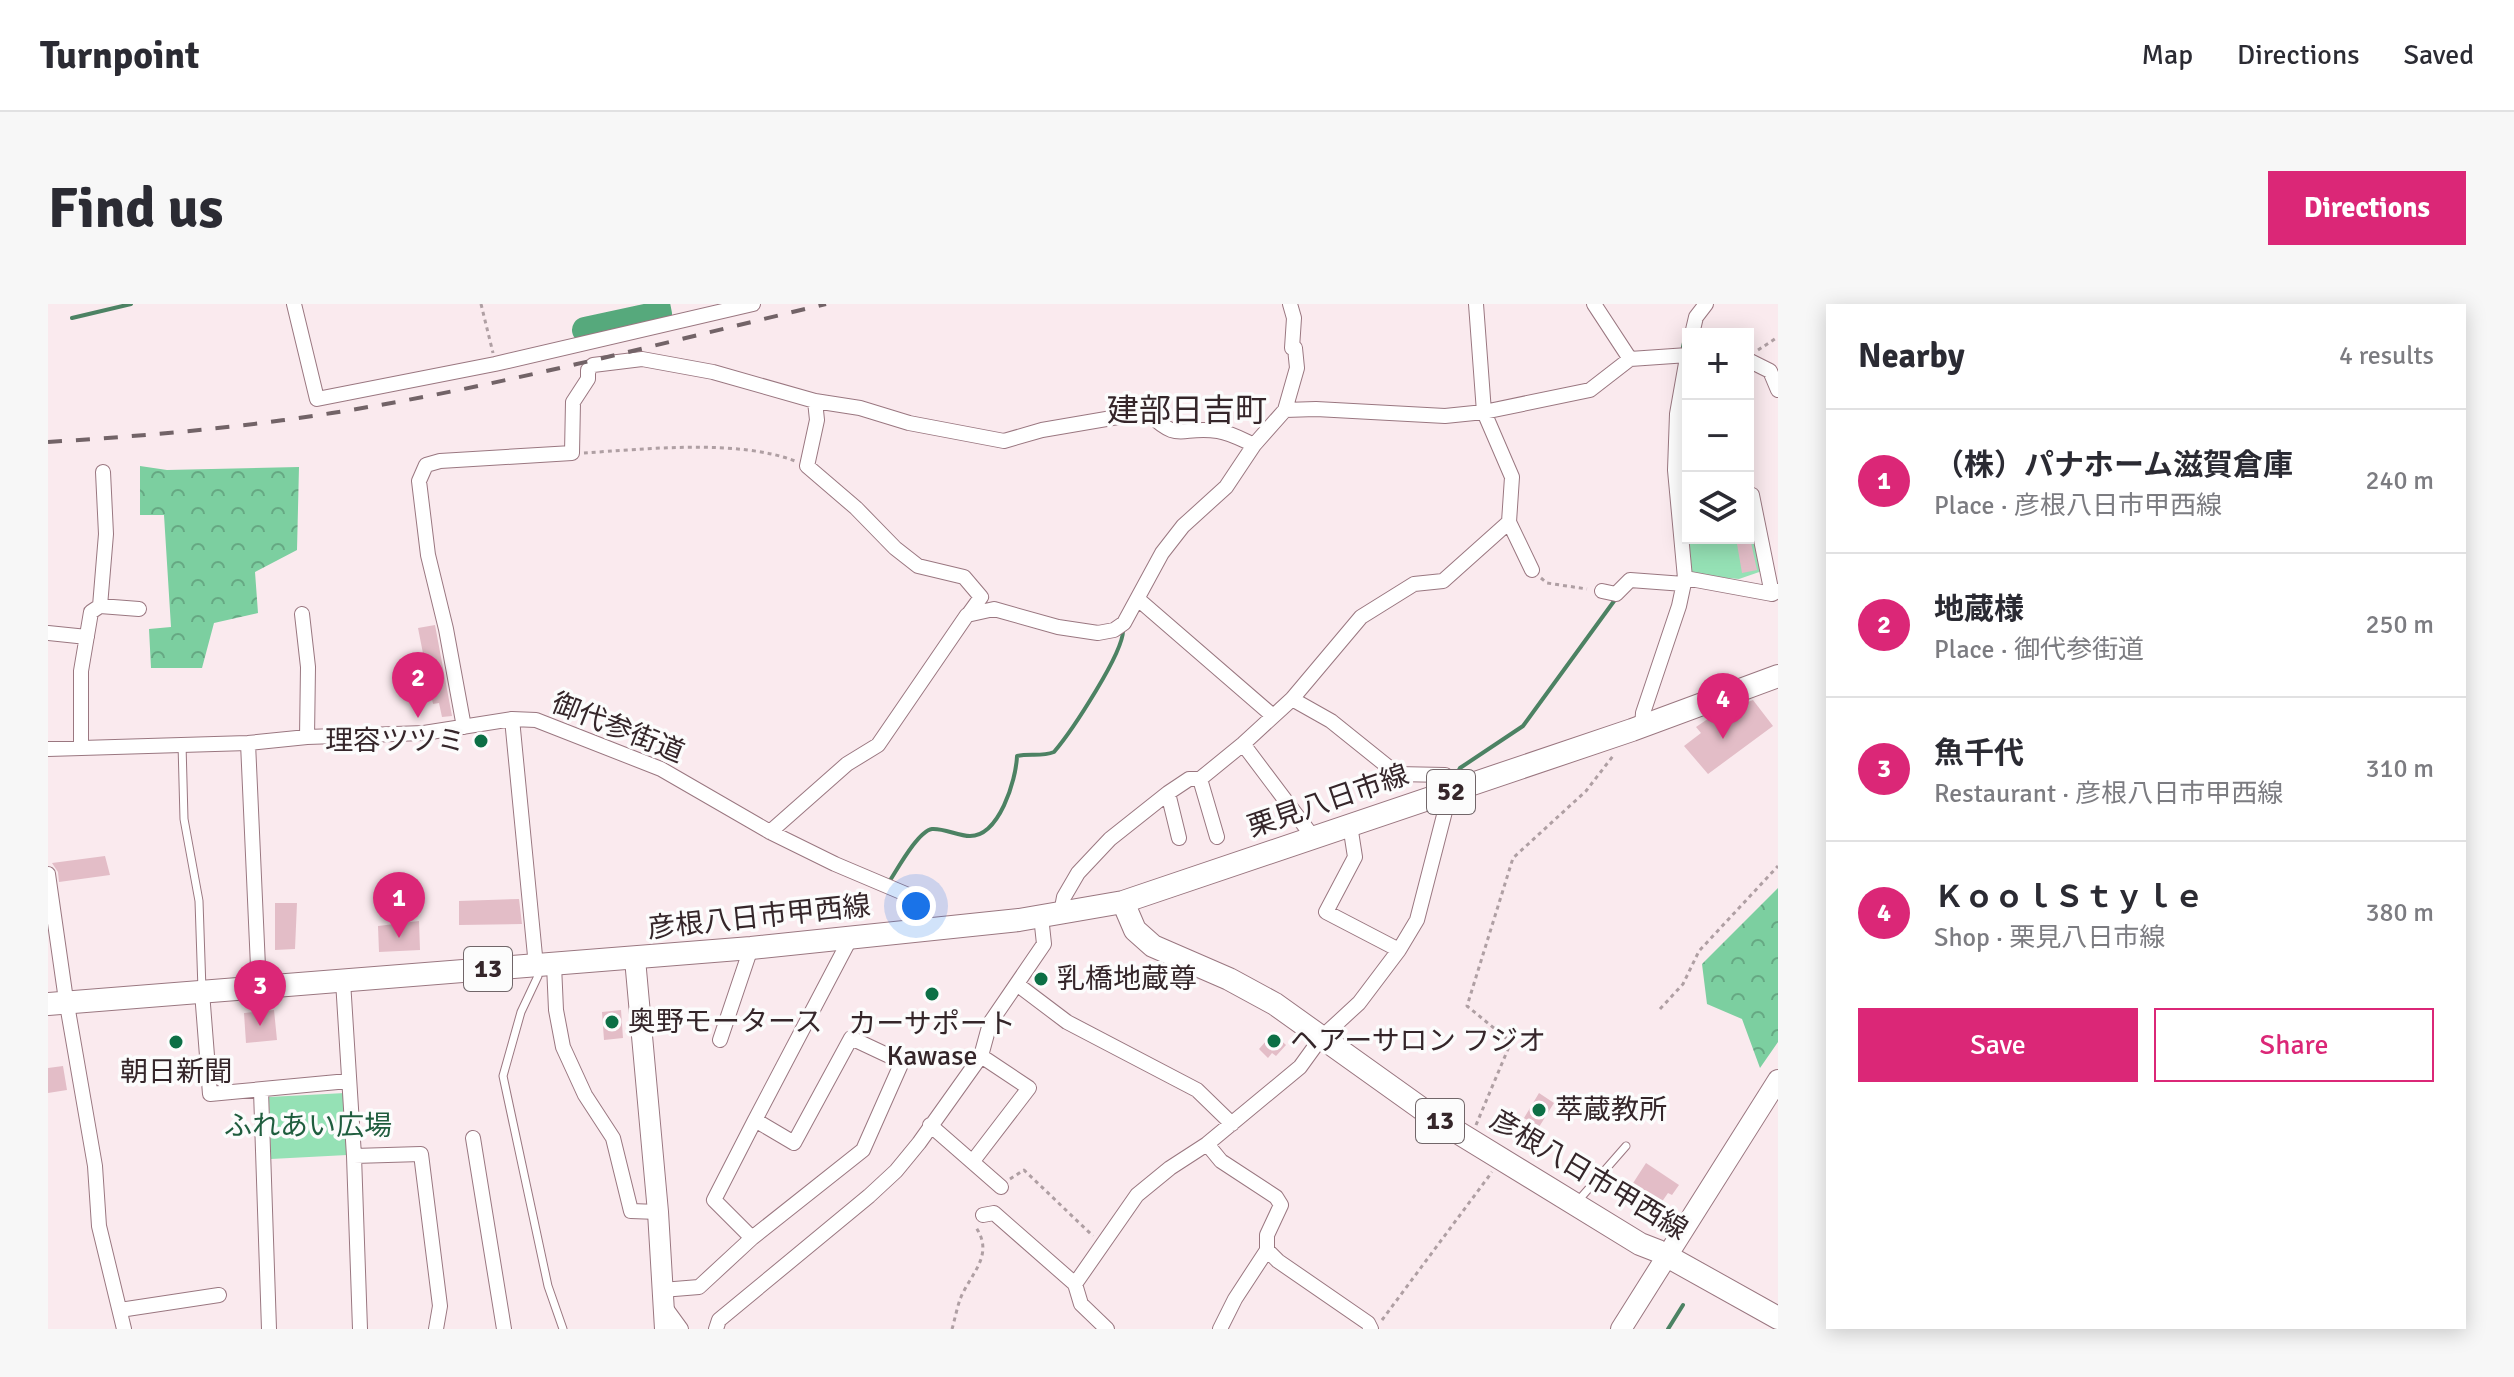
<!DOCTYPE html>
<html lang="en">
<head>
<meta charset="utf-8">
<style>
	body { margin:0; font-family:Signika,"Noto Sans JP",sans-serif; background:#f7f7f7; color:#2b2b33 }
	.controls { position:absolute; right:24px; top:24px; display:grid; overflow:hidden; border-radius:0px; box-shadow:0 4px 20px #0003 }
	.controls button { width:72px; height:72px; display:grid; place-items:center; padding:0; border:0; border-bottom:2px solid #e1e1e2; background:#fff; color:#2b2b33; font:40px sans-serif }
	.you { position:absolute; left:868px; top:602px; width:28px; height:28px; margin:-20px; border:6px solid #fff; border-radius:50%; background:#1a73e8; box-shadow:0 0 0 12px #1a73e833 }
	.badge { display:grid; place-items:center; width:52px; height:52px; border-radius:50%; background:#db2777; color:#fff; font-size:26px; font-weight:700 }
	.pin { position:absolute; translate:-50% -66px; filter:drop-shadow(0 2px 4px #0008) }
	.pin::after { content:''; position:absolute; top:42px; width:28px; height:24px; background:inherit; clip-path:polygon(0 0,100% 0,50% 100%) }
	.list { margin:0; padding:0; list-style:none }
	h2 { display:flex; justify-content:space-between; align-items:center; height:104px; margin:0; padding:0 32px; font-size:34px }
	h2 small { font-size:26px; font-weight:400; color:#7c7c81 }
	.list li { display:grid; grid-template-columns:52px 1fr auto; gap:24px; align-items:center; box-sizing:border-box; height:144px; padding:0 32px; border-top:2px solid #e1e1e2 }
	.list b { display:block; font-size:30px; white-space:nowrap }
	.list p { margin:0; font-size:26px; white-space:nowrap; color:#7c7c81 }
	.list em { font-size:26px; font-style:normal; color:#7c7c81 }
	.actions { display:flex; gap:16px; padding:24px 32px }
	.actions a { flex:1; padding:18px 0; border:2px solid #db2777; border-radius:0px; text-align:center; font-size:28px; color:#db2777 }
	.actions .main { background:#db2777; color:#fff }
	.icon { flex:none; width:44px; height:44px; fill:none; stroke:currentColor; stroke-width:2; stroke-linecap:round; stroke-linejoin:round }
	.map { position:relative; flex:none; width:1730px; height:1025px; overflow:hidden; border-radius:0px }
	header { display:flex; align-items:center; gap:48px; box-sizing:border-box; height:112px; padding:0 40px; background:#fff; border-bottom:2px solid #e1e1e2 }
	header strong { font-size:38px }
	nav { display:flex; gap:44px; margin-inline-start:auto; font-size:28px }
	.intro { display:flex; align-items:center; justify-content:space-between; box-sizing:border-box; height:192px; padding:0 48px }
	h1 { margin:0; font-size:56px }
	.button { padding:20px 36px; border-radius:0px; background:#db2777; color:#fff; font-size:28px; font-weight:700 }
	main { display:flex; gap:48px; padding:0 48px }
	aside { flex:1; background:#fff; border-radius:0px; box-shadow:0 4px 20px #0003 }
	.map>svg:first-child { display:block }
</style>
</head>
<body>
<header>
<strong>Turnpoint</strong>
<nav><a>Map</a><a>Directions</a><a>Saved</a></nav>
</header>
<div class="intro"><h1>Find us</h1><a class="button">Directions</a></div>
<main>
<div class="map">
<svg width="1730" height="1025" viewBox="0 0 1730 1025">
	<defs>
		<pattern id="forest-crowns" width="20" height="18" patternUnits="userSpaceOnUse" patternTransform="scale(2)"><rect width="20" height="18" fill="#7ccfa0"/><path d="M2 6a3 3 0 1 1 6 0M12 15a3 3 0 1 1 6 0" fill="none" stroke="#66a883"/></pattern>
	</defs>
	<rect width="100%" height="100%" fill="#faeaee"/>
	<path fill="url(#forest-crowns)" d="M92 162 119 166 251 163 249 246 207 268 210 309 166 319 154 364H103L101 325 123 323 116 211H92Z
		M1730 584V738L1712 764 1694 715 1659 700 1654 660Z"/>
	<path fill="#95e1b5" d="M1700 197 1717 266 1691 275 1644 271 1640 234H1700Z
		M297 789 299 851 223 855 221 793Z"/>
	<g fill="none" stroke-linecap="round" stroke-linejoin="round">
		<path stroke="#4c8263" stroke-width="4" d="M24 14 83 0
			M1634 48 1638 29
			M1407 473 1412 464 1475 422 1569 293
			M841 578C849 566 870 527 884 525 896 524 910 532 922 532 951 532 968 477 969 452 982 449 993 453 1006 448 1023 428 1077 347 1075 325
			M1620 1025 1635 1001"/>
		<path stroke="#56a97c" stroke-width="26" d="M537 26 611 10 609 0"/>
	</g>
	<path fill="#e3bdc7" d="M1688 234H1702L1709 266 1694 269Z
		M387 321 404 412 394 413 391 399 385 400 370 324Z
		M1705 396 1725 422 1660 470 1636 442 1653 429 1648 423 1667 410Z
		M57 552 62 571 11 578 10 568 4 559Z
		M471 595 474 620 411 621V597Z
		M227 599H249L247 645 227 646Z
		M371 617 372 646 331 648 330 622Z
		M226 706 229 736 198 739 196 709Z
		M573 706 575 734 556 736 554 708Z
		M1225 729 1238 741 1228 752 1224 749 1220 754 1211 745Z
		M15 762 19 786 0 789V764Z
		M1491 789 1506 799 1491 823 1476 814Z
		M1598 859 1631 881 1624 891 1620 889 1606 909 1578 890Z"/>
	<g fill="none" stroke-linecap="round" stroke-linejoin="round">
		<g stroke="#9a7780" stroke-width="9">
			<path id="lane" d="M134 440 136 515 151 597 154 686
				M488 664 490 672 473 708 455 772 500 982 515 1025
				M1529 898 1578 842"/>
		</g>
		<g stroke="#9a7780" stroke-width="16">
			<path id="street" d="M246 0 269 95 447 60 705 0
				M1546 0 1582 55 1640 51
				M1644 30 1648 13 1658 0
				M1700 56 1722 67 1730 86
				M1237 106 1249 64 1247 44H1244L1246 14 1242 0
				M1700 191H1704L1724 290
				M1461 218 1484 266
				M1637 274 1724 290 1730 287
				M1554 287 1568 290 1582 276 1636 280
				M1091 296 1225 412
				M52 302 91 305
				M254 310 260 363 259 433
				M920 311 933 293 916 273 870 262 847 244 808 204 759 162 769 116 767 97 812 104 861 119 956 137 994 126 1099 108C1133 141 1131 121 1170 127 1183 129 1195 136 1206 141
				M0 329 39 333
				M464 415 488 662
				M1594 422 1595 409 1631 302 1637 274 1627 166 1629 110 1640 48
				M416 423 398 325 380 251 371 177 378 161 392 157 524 149 525 98 540 75V66L545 61 594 55 665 68 767 97
				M200 439 211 685
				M1195 440 1265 533
				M33 442V367L43 308 52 302 58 230 55 168
				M0 445 200 439 259 433 376 429 464 415 488 416 613 465 722 528 787 560 872 596 880 626
				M1152 475 1169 533
				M1120 489 1131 534
				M1302 521 1307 553 1278 608 1351 646
				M722 528 799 460 830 441 919 311 946 305 1010 323 1050 329 1066 326 1076 319 1114 249 1135 222 1178 183 1206 141 1237 106 1268 105 1397 112 1436 108 1542 86 1582 55
				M0 570 17 689 47 862 51 922 76 1025
				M1013 609 1016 593 1030 569 1062 535 1120 489 1141 475H1152L1195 440 1244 395 1313 313 1366 280 1395 277 1461 218 1464 173 1436 108 1428 0
				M506 661 508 706 515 743 537 791 565 834 583 907 610 908
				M295 677 306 852 312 1025
				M970 681 1019 718 1149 786 1184 820
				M154 688 162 790 300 777
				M672 736 703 644
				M213 787 221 1025
				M882 821 953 883
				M425 834 456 1025
				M1159 840 1173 857 1228 893 1233 901 1219 931V946L1230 957 1320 1019 1323 1025
				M306 852 373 850 392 1002 388 1025
				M925 857 981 784 933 752
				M935 911 946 909 1027 980
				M704 934 666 896 707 816
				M614 986 651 983 704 934 815 846 854 758 803 734 746 839 707 816 802 635
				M617 1003 633 1025
				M72 1006 171 991
				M668 1025 671 1016 821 892 848 867 871 839 933 752 942 719 996 640 993 612
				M1059 1025 1033 1000 1027 980 1089 891 1122 864 1159 840 1252 763 1273 734 1311 699 1351 646 1369 616 1402 488 1397 471 1349 470 1283 417 1244 395
				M1172 1025 1187 995 1219 946"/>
		</g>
		<g stroke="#9a7780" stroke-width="22">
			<path id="secondary" d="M587 655 610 908 617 1025
				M1573 1025 1730 776"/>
		</g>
		<g stroke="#9a7780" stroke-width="24">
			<path id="primary" d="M1075 598 1087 626 1105 642 1181 675 1227 700 1388 815 1592 940 1610 947 1730 1014
				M0 700 703 644 971 616 1075 598 1584 426 1730 372"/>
		</g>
		<path stroke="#af9fa3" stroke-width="3" stroke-dasharray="4 4" stroke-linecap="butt" d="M433 0 445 49
			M1710 46 1730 33
			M536 149C596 145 691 135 747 157
			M1493 274 1499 279 1539 285
			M1612 705 1635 680 1651 647 1730 562
			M1428 821 1463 738 1419 702 1465 554 1538 487 1565 452
			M962 875 976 866 1045 932
			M1334 1016 1444 868
			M904 1025C907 1015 909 1003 913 993 924 968 947 950 927 922"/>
		<use href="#lane" stroke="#fff" stroke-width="7"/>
		<use href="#street" stroke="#fff" stroke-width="14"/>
		<use href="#secondary" stroke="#fff" stroke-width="20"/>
		<use href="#primary" stroke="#fff" stroke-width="22"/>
		<path stroke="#726367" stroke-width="4" stroke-dasharray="14 14" stroke-linecap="butt" d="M0 138C95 132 190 124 284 109 450 83 614 39 778 0"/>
	</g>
	<g fill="#0c6f45" stroke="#fcfcfc" stroke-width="3">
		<circle cx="433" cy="437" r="8"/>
		<circle cx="993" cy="675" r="8"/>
		<circle cx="884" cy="690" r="8"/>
		<circle cx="564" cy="718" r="8"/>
		<circle cx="1226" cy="737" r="8"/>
		<circle cx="128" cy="738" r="8"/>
		<circle cx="1491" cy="806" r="8"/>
	</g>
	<g text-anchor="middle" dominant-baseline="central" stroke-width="7" stroke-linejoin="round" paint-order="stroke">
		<g fill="#fcfcfc" stroke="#716669" stroke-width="2">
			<rect x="1379" y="466" width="48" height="44" rx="6"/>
			<rect x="416" y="643" width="48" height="44" rx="6"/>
			<rect x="1368" y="795" width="48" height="44" rx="6"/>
		</g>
		<g font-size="26" font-weight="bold" fill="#35262a">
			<text x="1403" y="488">52</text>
			<text x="440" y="665">13</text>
			<text x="1392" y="817">13</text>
		</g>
		<g font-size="28" fill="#35262a" stroke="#fcfcfc">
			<text transform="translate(570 424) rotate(22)">御代参街道</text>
			<text transform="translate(1280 497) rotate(-19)">栗見八日市線</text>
			<text transform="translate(711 613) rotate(-6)">彦根八日市甲西線</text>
			<text transform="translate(1541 871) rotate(31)">彦根八日市甲西線</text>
		</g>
		<g font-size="28" fill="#35262a" stroke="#fcfcfc" text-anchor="start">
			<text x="417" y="437" text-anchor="end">理容ツツミ</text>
			<text x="1009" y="675">乳橋地蔵尊</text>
			<text x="580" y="718">奥野モータース</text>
			<text x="884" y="720" text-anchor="middle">カーサポート<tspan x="884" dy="32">Kawase</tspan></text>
			<text x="1242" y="737">ヘアーサロン フジオ</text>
			<text x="128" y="768" text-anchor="middle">朝日新聞</text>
			<text x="1507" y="806">萃蔵教所</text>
		</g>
		<g font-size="28" fill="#1f5d3e" stroke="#fcfcfc">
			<text x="260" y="822">ふれあい広場</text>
		</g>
		<g font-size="32" fill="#35262a" stroke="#fcfcfc">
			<text x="1139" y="106">建部日吉町</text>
		</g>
	</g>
</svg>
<div class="controls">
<button>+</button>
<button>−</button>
<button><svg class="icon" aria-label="layers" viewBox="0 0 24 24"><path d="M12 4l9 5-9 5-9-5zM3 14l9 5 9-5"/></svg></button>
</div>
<div class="you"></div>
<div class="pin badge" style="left:351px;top:634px">1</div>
<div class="pin badge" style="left:370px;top:414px">2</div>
<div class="pin badge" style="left:212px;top:722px">3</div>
<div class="pin badge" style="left:1675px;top:435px">4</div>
</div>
<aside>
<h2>Nearby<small>4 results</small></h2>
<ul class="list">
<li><span class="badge">1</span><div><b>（株）パナホーム滋賀倉庫</b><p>Place · 彦根八日市甲西線</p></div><em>240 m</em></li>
<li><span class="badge">2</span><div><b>地蔵様</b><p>Place · 御代参街道</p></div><em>250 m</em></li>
<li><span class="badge">3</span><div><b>魚千代</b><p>Restaurant · 彦根八日市甲西線</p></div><em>310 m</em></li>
<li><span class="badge">4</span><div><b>ＫｏｏｌＳｔｙｌｅ</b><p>Shop · 栗見八日市線</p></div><em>380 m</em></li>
</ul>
<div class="actions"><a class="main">Save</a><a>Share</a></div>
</aside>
</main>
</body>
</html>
